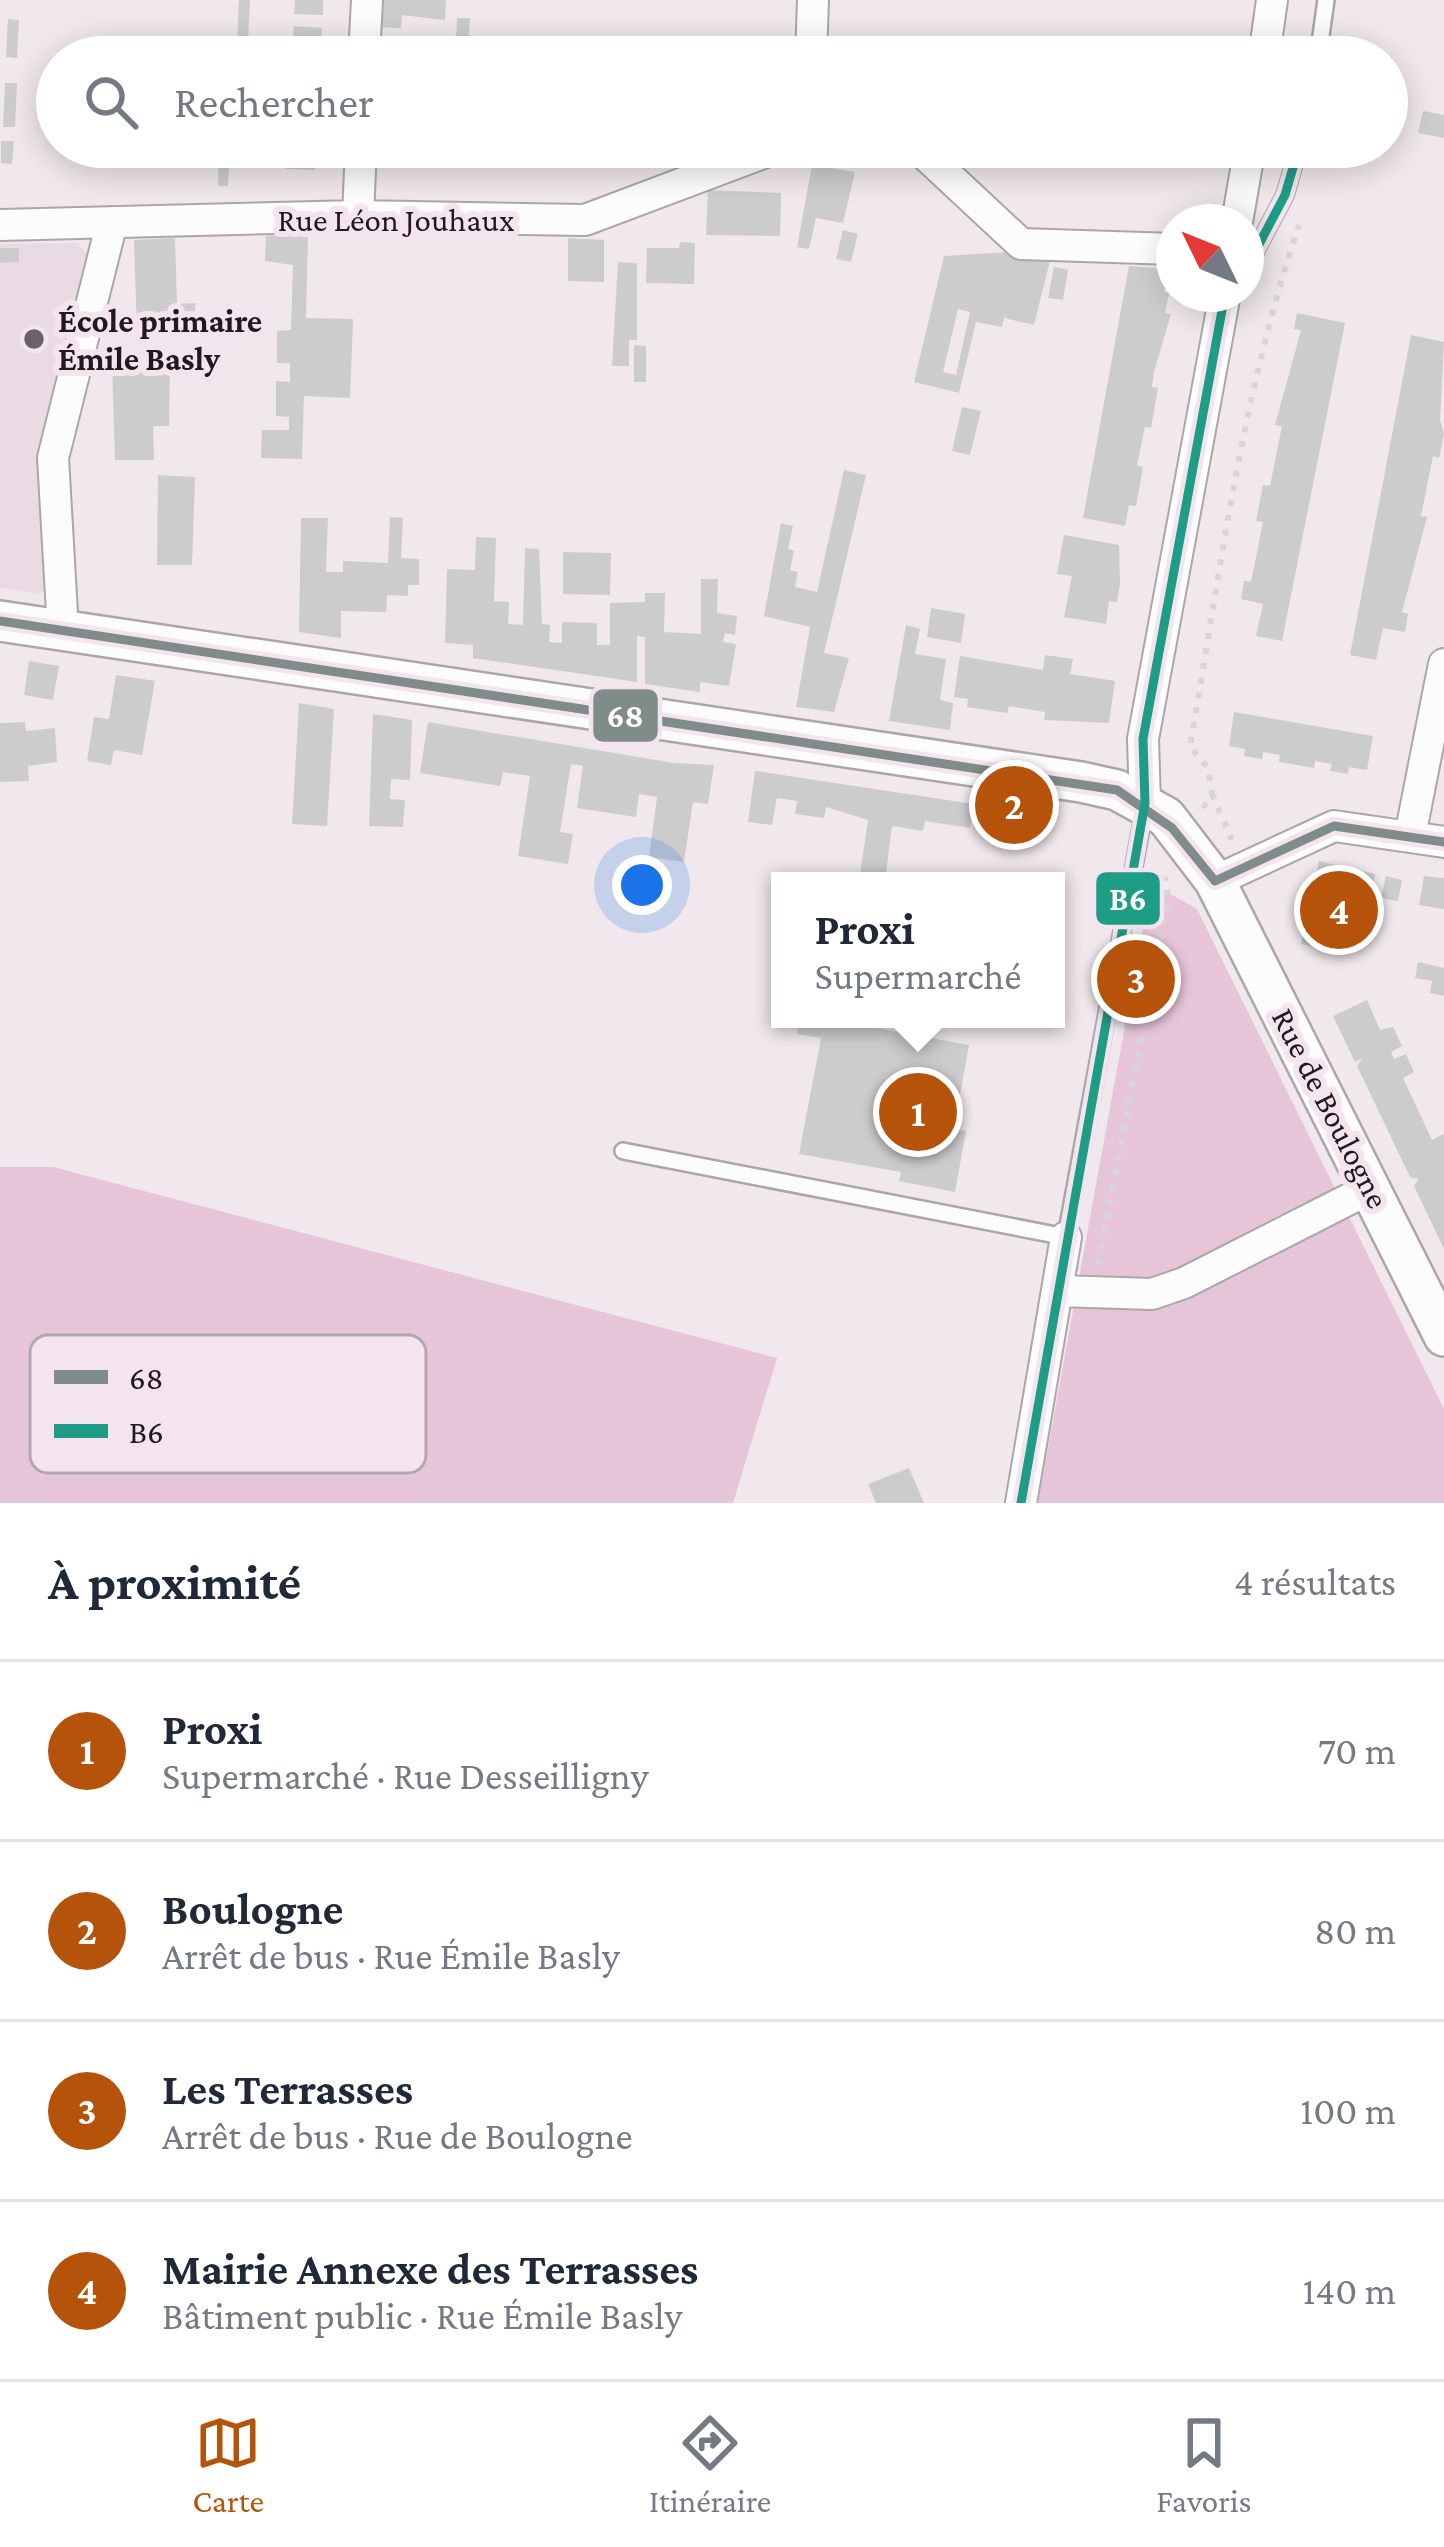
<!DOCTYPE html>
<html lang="fr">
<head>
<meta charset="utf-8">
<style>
	body { margin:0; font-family:"Crimson Pro",serif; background:#f2f2f3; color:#1f2937 }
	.compass { position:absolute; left:1156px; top:204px; width:108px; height:108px; border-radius:50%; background:#fff; box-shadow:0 6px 30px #0003; rotate:313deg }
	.you { position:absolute; left:642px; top:885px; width:42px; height:42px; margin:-30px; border:9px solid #fff; border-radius:50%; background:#1a73e8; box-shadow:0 0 0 18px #1a73e833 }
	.badge { display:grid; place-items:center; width:78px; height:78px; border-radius:50%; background:#b45309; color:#fff; font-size:39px; font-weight:700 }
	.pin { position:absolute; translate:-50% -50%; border:6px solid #fff; box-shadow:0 3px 12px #0006 }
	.popup { position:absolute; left:771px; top:872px; width:294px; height:156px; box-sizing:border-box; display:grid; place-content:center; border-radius:0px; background:#fff; filter:drop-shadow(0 3px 9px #0005); font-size:39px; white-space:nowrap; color:#747a83 }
	.popup b { font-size:45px; color:#1f2937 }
	.popup::after { content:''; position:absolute; left:50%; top:100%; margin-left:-24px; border:24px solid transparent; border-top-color:#fff }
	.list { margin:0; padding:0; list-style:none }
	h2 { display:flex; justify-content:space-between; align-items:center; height:156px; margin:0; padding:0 48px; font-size:51px }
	h2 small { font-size:39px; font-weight:400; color:#747a83 }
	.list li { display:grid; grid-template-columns:78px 1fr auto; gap:36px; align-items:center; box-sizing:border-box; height:180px; padding:0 48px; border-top:3px solid #e0e1e3 }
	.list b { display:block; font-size:45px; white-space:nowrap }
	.list p { margin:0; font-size:39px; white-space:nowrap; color:#747a83 }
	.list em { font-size:39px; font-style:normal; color:#747a83 }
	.icon { flex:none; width:66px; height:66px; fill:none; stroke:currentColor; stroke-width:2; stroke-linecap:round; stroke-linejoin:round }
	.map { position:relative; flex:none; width:1444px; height:1503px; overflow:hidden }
	.search { position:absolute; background:#fff; box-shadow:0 6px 30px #0003; left:36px; right:36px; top:36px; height:132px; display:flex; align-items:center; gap:30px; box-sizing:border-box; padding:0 42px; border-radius:66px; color:#747a83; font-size:45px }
	.sheet { height:876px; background:#fff }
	nav { display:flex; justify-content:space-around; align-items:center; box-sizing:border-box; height:168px; border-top:3px solid #e0e1e3; background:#fff; font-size:33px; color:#747a83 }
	nav a { display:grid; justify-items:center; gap:6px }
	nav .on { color:#b45309 }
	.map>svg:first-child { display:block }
</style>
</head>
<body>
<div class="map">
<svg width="1444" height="1503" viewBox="0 0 1444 1503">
	<rect width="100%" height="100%" fill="#f0e8ec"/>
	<path fill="#eadae3" d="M76 243 87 253 45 443 48 584 41 594 0 588V244Z"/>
	<path fill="#e6c5d9" d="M1151 883 1197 909 1444 1409V1503H1038Z
		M0 1167H53L777 1358 733 1503H0Z"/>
	<path fill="#cdcccd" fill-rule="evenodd" d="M239 0H250L248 42 237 41Z
		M295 0H323V15L294 14Z
		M374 0H446L445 20 402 15 401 28 372 27Z
		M457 18H470L468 57H455Z
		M8 19 19 20 17 58 6 57Z
		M294 26 322 28 321 57H276L277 41 292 42Z
		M372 40 401 42 400 57H371Z
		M5 83H17L15 127H3Z
		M1423 111 1444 115V138L1418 133Z
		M1 141H14L12 164 1 163Z
		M243 147H316L315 170 286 169 287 157H243Z
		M366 147H396V161L366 160Z
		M452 147H464V160L452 159Z
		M218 163 229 164 228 186H218Z
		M812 165 855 172 843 223 816 218 809 249 797 247Z
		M708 190 781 193 780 236 706 235Z
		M843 230 858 234 851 262 836 259Z
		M308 235 306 318 353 319 350 398 304 396 302 459 261 458 262 430H289V417L276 416V381L290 382V363H277V331L291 330 293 265 265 261 266 236Z
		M175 238 177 304 195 303 196 334 137 336 134 240Z
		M568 238 604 240V282L568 281Z
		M680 242 695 243 694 284 646 283 647 248H679Z
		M0 248H19V262L0 263Z
		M1008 252 1051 257 1034 325 1004 318 1002 327 976 322 959 393 914 382 944 256ZM958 309 970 312 956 375 943 372Z
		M618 262 637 263V340H629V366H612Z
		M1129 266 1168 269 1164 292 1169 293 1165 313 1171 314 1154 372 1152 387 1158 388 1151 428 1145 427 1137 465 1143 467 1136 506 1129 505 1125 526 1083 518Z
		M1054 267 1068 270 1063 300 1048 298Z
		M1297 313 1345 323 1282 641 1256 636 1263 604 1241 599 1244 581 1251 582 1263 522 1256 521 1263 485 1270 486 1282 426 1275 425 1301 330 1294 329Z
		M1411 335 1444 342 1440 420 1444 434 1439 458 1433 456 1421 516 1427 517 1402 612 1408 614 1405 632 1383 628 1376 660 1350 655Z
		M634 345 646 346V382H634Z
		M170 362 169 426H153L154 460H115L112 364Z
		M962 407 981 411 970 455 952 451Z
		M844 470 866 475 824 653 849 658 834 712 796 707 810 627 764 616 781 523 793 526 788 549 794 551 790 570 798 572 795 587 817 592Z
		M158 475 195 477 192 565H157Z
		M390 517 403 518 401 558 419 559V585H408V596L387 595 386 612 341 611V638L299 632 301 518H328L326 572H343V561L388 563Z
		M1064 535 1119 545 1120 584 1117 602 1109 601 1106 624 1064 617 1072 576 1057 574Z
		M476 537 496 538 494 601 509 602 508 624 523 625 525 548 539 549 542 624 550 625 549 642 562 643V622L597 623V645H610V603L645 602V593H665L664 632 701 634V579H718L717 613 737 616 735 635 725 633 723 642 736 644 729 686 700 682V692L645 684V637L637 636V682L473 658V645L445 643 447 569 475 570Z
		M563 552 611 553 610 595 563 594Z
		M931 608 965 614 961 643 927 637Z
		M906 625 920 629 915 654 946 659 940 700 953 703 950 730 889 721Z
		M1045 655 1073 659 1070 674 1115 681 1109 723 1044 720 1045 712 1009 706 1007 713 967 707 968 699 954 697 960 656 1043 670Z
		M29 661 59 666 53 700 24 695Z
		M116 675 155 681 142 755 114 750 111 765 87 761 94 717 109 719Z
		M299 703 334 709 327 826 292 824Z
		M1234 712 1373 736 1367 770 1349 767 1348 774 1330 771 1332 764 1315 761 1314 768 1279 762 1280 755 1263 752 1262 759 1244 756 1245 749 1229 746Z
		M373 714 412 720 410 780 391 779 390 799 405 800 403 827 369 826Z
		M25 722 26 731 55 728 57 762 28 766 29 781 0 782V723Z
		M428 722 674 763 714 765 708 804 693 802 684 862 649 857 657 797 639 794 636 817 577 808 583 766 571 764 560 832 573 834 568 864 518 856 530 776 503 772 500 786 420 773Z
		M755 771 974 804 970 828 925 821 923 831 892 826 885 881H859L868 820 826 807 824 818 795 814 797 801 777 798 772 825 748 822Z
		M1319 861 1375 874 1364 935 1335 929 1330 950 1301 944Z
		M1386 876 1402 880 1398 901 1381 898Z
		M1424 876 1444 878V909L1419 905Z
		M1418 962 1444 968V996L1430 993 1432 981 1415 978Z
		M1367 1000 1380 1030 1393 1027 1402 1046 1391 1052 1394 1059 1406 1054 1414 1072 1403 1078 1432 1140 1444 1134V1249L1414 1186 1419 1179 1410 1177 1357 1066 1362 1058 1355 1062 1333 1016Z
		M799 1019H828L969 1045 954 1129 966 1131 955 1192 899 1181 901 1172 799 1154 821 1038 797 1034Z
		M909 1468 924 1503H876L868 1484Z"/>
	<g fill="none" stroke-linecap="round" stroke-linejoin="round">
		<g stroke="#aca6a9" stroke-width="20">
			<path id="service" d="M1318 57 1326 0
				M1246 269 1285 195 1299 147
				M623 1151 1066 1237 1145 806"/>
		</g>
		<g stroke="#aca6a9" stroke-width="34">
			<path id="minor" d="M364 57 367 0
				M811 57 813 0
				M1264 57 1272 0
				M917 147 1021 244 1174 249
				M358 216 361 147
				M1237 222 1250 147
				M0 225 358 216 585 220 779 147
				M63 630 53 458 112 222
				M1145 803 1143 739 1225 294
				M1410 836 1444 664
				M1215 881 1334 826 1444 842
				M1059 1291 1152 1294 1184 1283 1371 1188
				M1021 1503 1066 1237"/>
		</g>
		<g stroke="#aca6a9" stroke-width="44">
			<path id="tertiary" d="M0 621 1081 782 1117 790 1166 817 1215 881 1444 1336"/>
		</g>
		<path stroke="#d7d5d7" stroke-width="6" stroke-dasharray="6 9" stroke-linecap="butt" d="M1212 794 1232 840
			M1203 808 1212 794 1208 768 1190 747C1220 572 1242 394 1299 225
			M1098 1264 1168 899 1165 877"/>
		<use href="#service" stroke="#fdfcfc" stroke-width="15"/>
		<use href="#minor" stroke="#fdfcfc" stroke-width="30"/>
		<use href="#tertiary" stroke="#fdfcfc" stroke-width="39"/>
		<g stroke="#f4e4ed" stroke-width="18">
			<path id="bus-1" d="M0 621 1117 790 1172 828 1215 881
				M1215 881 1334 826 1444 842"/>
		</g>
		<g stroke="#f4e4ed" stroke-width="18">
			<path id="bus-2" d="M1246 269 1285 195 1299 147
				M1021 1503 1145 803 1143 739 1225 294"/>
		</g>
		<use href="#bus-1" stroke="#808c89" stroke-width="9"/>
		<use href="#bus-2" stroke="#1e9c85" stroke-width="9"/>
	</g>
	<circle fill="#696266" stroke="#f4e4ed" stroke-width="4.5" cx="34" cy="339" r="12"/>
	<g text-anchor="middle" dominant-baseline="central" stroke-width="12" stroke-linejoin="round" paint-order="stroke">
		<g font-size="33" fill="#201a1e" stroke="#f4e4ed">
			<text x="396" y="219">Rue Léon Jouhaux</text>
			<text transform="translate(1331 1108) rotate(63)">Rue de Boulogne</text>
		</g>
		<g font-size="33" font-weight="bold" fill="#201a1e" stroke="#f4e4ed" text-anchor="start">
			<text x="58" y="320">École primaire<tspan x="58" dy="38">Émile Basly</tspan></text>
		</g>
	</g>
	<rect x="30" y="1335" width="396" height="138" rx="18" fill="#f4e4ed" stroke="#b4a7af" stroke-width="3"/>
	<rect x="54" y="1370" width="54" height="14" fill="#808c89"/>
	<rect x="54" y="1424" width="54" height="14" fill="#1e9c85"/>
	<g font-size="33" fill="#201a1e">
		<text x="129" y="1389">68</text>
		<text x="129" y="1443">B6</text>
	</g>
	<g stroke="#f4e4ed" stroke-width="4.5">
		<rect x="591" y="687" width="69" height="57" rx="12" fill="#808c89"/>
		<rect x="1094" y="870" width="68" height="57" rx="12" fill="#1e9c85"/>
	</g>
	<g font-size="33" text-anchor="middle" font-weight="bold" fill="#fff">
		<text x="625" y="727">68</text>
		<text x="1128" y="910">B6</text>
	</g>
</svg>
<svg class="compass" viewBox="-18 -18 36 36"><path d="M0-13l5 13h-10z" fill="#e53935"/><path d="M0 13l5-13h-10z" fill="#747a83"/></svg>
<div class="you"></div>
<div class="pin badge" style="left:918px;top:1112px">1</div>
<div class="popup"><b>Proxi</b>Supermarché</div>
<div class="pin badge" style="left:1014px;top:805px">2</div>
<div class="pin badge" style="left:1136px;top:979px">3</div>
<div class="pin badge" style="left:1339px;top:910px">4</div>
<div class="search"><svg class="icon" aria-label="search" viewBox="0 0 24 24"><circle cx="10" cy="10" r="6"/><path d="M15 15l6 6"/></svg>Rechercher</div>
</div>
<section class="sheet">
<h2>À proximité<small>4 résultats</small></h2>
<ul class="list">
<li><span class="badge">1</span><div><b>Proxi</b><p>Supermarché · Rue Desseilligny</p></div><em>70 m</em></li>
<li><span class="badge">2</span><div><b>Boulogne</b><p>Arrêt de bus · Rue Émile Basly</p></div><em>80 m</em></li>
<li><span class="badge">3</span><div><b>Les Terrasses</b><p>Arrêt de bus · Rue de Boulogne</p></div><em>100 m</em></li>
<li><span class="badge">4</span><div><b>Mairie Annexe des Terrasses</b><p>Bâtiment public · Rue Émile Basly</p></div><em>140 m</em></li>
</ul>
</section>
<nav>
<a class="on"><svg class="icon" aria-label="map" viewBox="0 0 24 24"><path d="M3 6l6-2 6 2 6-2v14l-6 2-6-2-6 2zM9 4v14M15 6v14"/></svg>Carte</a>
<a><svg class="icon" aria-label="directions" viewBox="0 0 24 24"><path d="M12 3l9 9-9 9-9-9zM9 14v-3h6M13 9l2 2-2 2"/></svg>Itinéraire</a>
<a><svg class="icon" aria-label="saved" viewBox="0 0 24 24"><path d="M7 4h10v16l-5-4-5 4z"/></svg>Favoris</a>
</nav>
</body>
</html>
